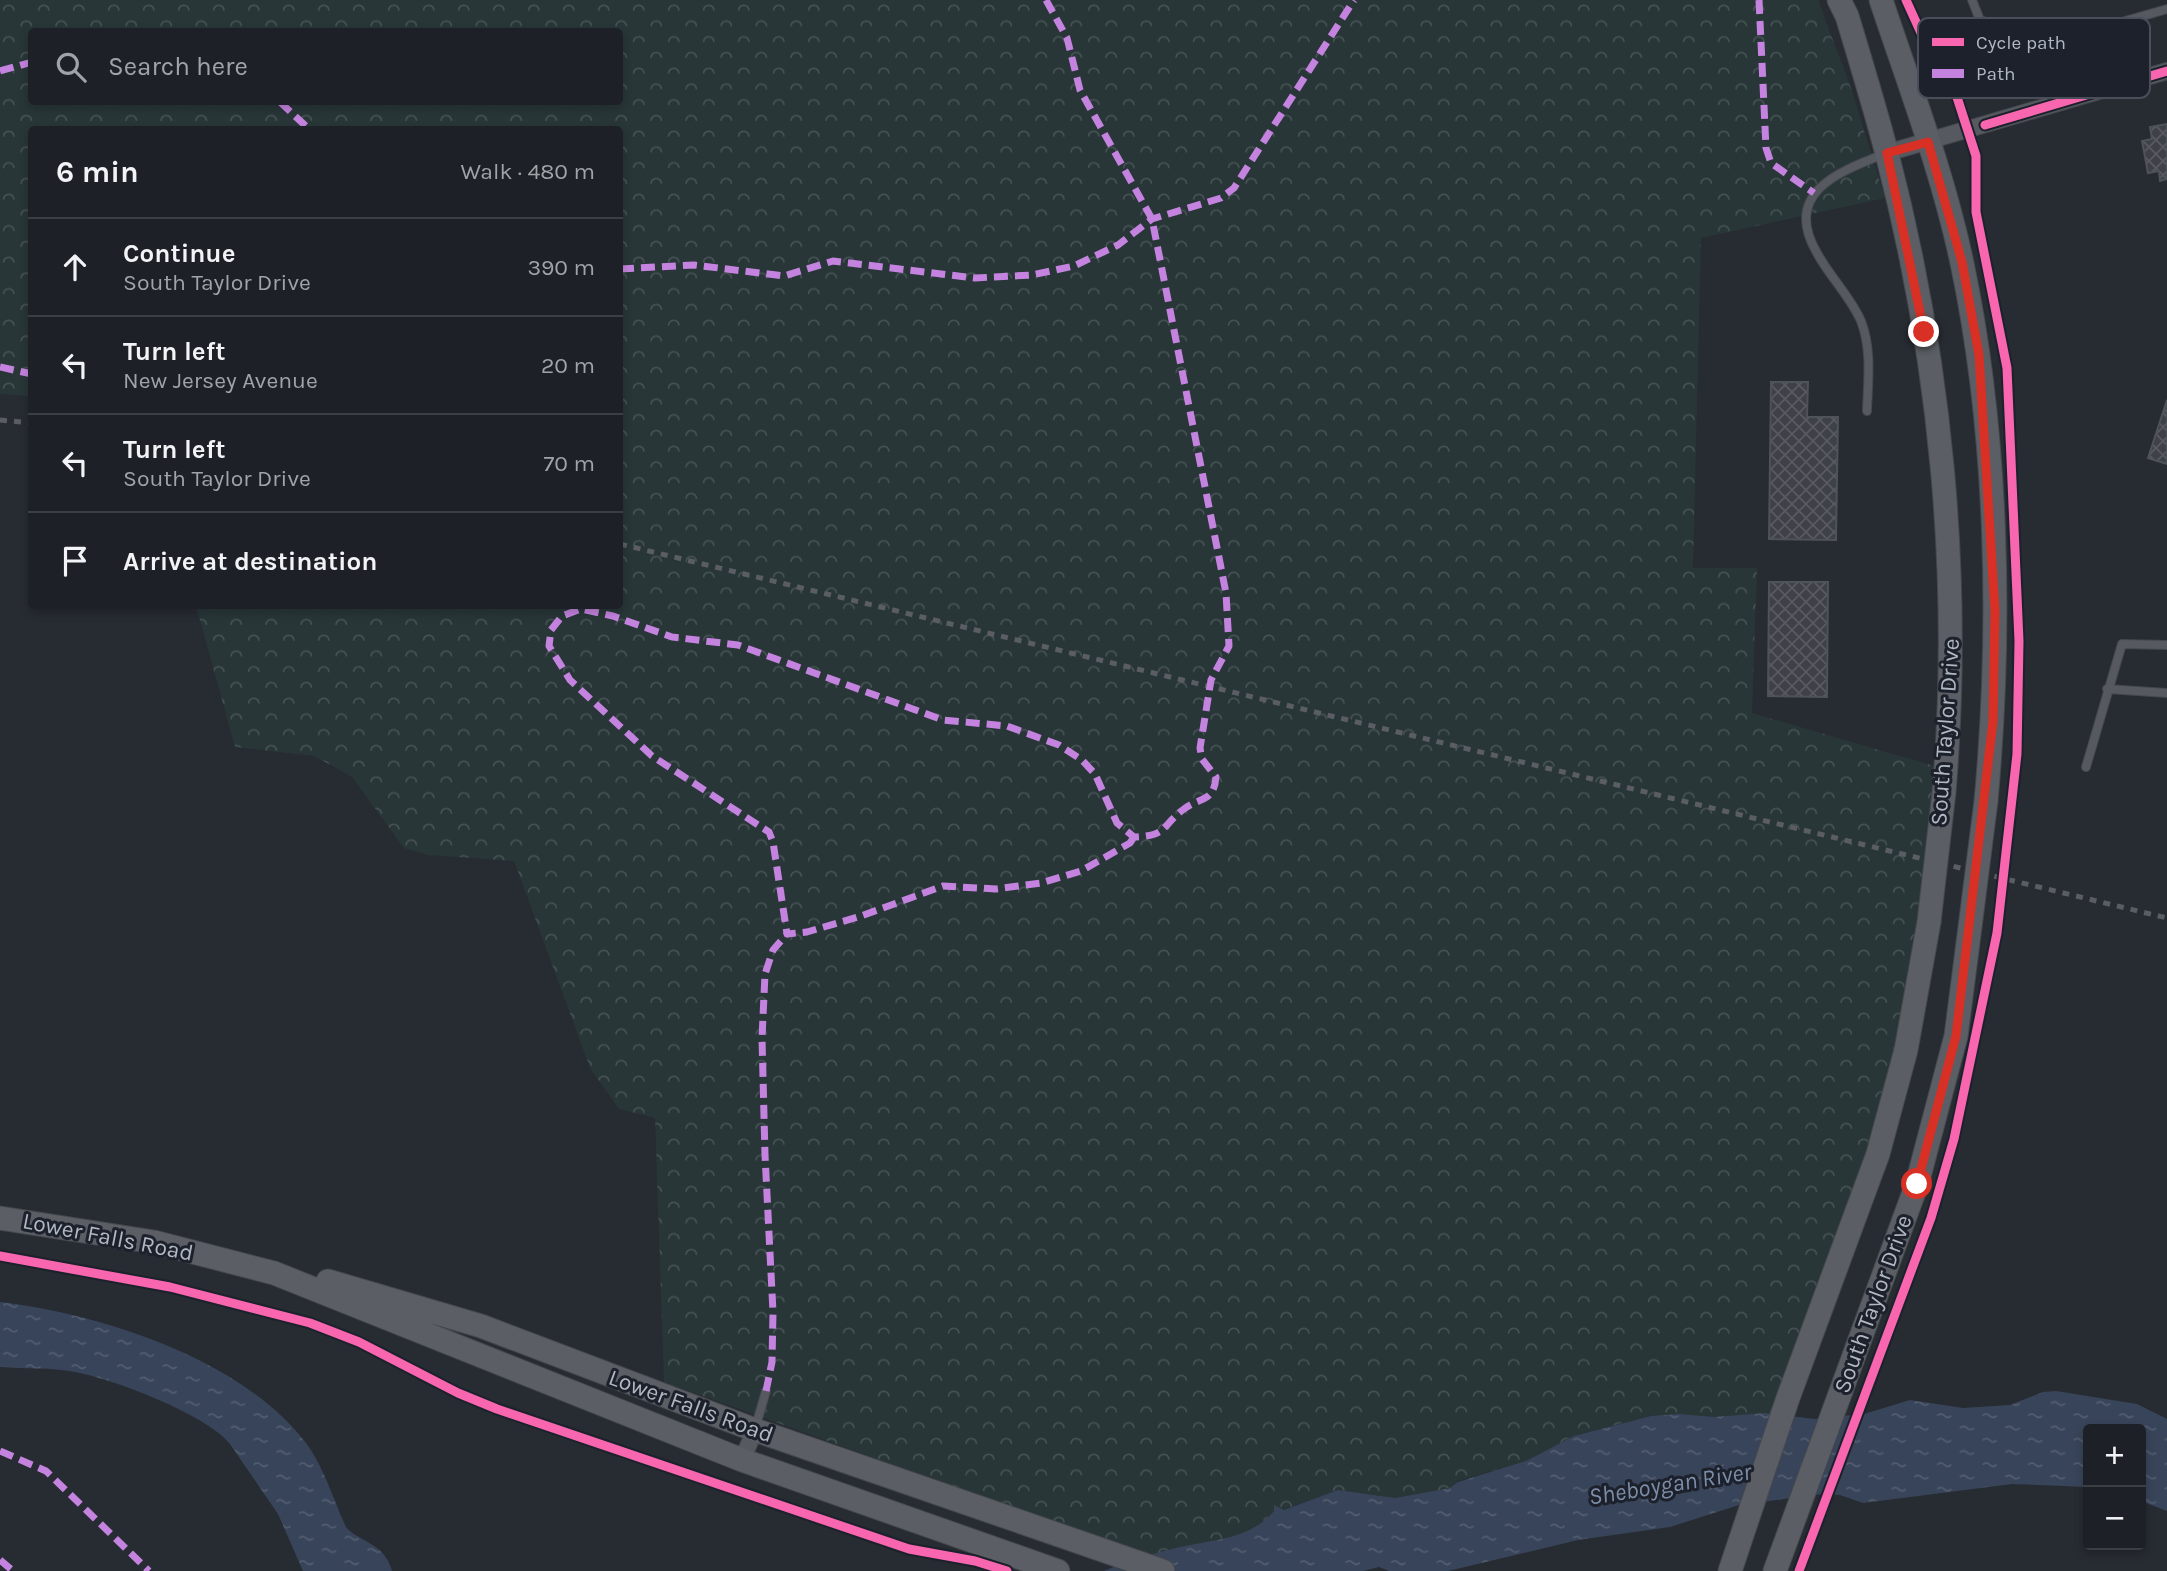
<!DOCTYPE html>
<html lang="en">
<head>
<meta charset="utf-8">
<style>
	body { margin:0; font-family:Karla,sans-serif; background:#25282e; color:#f1f3f6 }
	.controls { position:absolute; right:21px; bottom:21px; display:grid; overflow:hidden; border-radius:7px; box-shadow:0 4px 10px #0003 }
	.controls button { width:63px; height:63px; display:grid; place-items:center; padding:0; border:0; border-bottom:2px solid #3b3e43; background:#1d2026; color:#f1f3f6; font:35px sans-serif }
	.stop { position:absolute; width:21px; height:21px; margin:-16px; border:5px solid #d93025; border-radius:50%; background:#fff }
	.stop.end { background:#d93025; border-color:#fff; box-shadow:0 2px 7px #0008 }
	.list { margin:0; padding:0; list-style:none }
	h2 { display:flex; justify-content:space-between; align-items:center; height:91px; margin:0; padding:0 28px; font-size:30px }
	h2 small { font-size:23px; font-weight:400; color:#a0a3a7 }
	.list li { display:grid; grid-template-columns:46px 1fr auto; gap:21px; align-items:center; box-sizing:border-box; height:98px; padding:0 28px; border-top:2px solid #3b3e43 }
	.list b { display:block; font-size:26px; white-space:nowrap }
	.list p { margin:0; font-size:23px; white-space:nowrap; color:#a0a3a7 }
	.list em { font-size:23px; font-style:normal; color:#a0a3a7 }
	.icon { flex:none; width:38px; height:38px; fill:none; stroke:currentColor; stroke-width:2; stroke-linecap:round; stroke-linejoin:round }
	.map { position:relative; flex:none; width:2167px; height:1571px; overflow:hidden }
	.search { position:absolute; background:#1d2026; box-shadow:0 4px 10px #0003; left:28px; top:28px; width:595px; height:77px; display:flex; align-items:center; gap:18px; box-sizing:border-box; padding:0 24px; border-radius:7px; color:#a0a3a7; font-size:26px }
	.panel { position:absolute; background:#1d2026; box-shadow:0 4px 10px #0003; left:28px; top:126px; width:595px; height:483px; border-radius:7px }
	.map>svg:first-child { display:block }
</style>
</head>
<body>
<div class="map">
<svg width="2167" height="1571" viewBox="0 0 2167 1571">
	<defs>
		<pattern id="park-crowns" width="20" height="18" patternUnits="userSpaceOnUse" patternTransform="scale(1.75)"><rect width="20" height="18" fill="#283638"/><path d="M2 6a3 3 0 1 1 6 0M12 15a3 3 0 1 1 6 0" fill="none" stroke="#455153"/></pattern>
		<pattern id="water-ripples" width="26" height="14" patternUnits="userSpaceOnUse" patternTransform="scale(1.75)"><rect width="26" height="14" fill="#384459"/><path d="M2 4q2-2 4 0t4 0M15 11q2-2 4 0t4 0" fill="none" stroke="#525d6f"/></pattern>
		<pattern id="building-cross-hatch" width="8" height="8" patternUnits="userSpaceOnUse" patternTransform="scale(1.75)"><rect width="8" height="8" fill="#3e4147"/><path d="M0 0l8 8M0 8l8-8" fill="none" stroke="#585a60"/></pattern>
	</defs>
	<rect width="100%" height="100%" fill="#272b32"/>
	<path fill="url(#park-crowns)" fill-rule="evenodd" d="M0 0H1818L1851 88 1885 198 1701 238 1693 568H1757L1752 713 1938 767 1914 967 1879 1118 1777 1413 1714 1417 1680 1414 1634 1420 1574 1436 1528 1460 1458 1481 1451 1488 1395 1498 1338 1490 1283 1510 1275 1506 1274 1511C1242 1546 1192 1543 1149 1557L664 1382 655 1118 619 1109 590 1068 514 861 429 855 404 848 352 777 314 756 235 747 196 606H620V130H32L31 396 0 394ZM32 32H620V102H32Z"/>
	<path fill="url(#water-ripples)" d="M0 1302C102 1314 242 1359 306 1443 324 1467 333 1499 345 1525 352 1540 385 1541 392 1571H303L278 1514 230 1444C206 1414 113 1379 75 1372 51 1367 24 1369 0 1367Z
		M2056 1391 2137 1404 2167 1419V1511L2141 1501V1429H2088V1487L2012 1484 1863 1503 1840 1495 1822 1494 1739 1505 1670 1527 1578 1540 1448 1571H1389L1379 1567 1363 1571H1104C1125 1561 1153 1554 1176 1548 1213 1539 1247 1541 1274 1511V1505L1284 1510 1338 1490 1395 1498 1450 1488 1458 1482 1528 1460 1574 1436 1651 1416 1680 1414 1714 1417 1765 1413 1814 1419 1864 1414 1910 1400 1963 1408 2010 1405 2043 1392Z"/>
	<path fill="url(#building-cross-hatch)" stroke="#4e5259" stroke-width="2" d="M2167 124V179L2160 181 2159 171 2148 173 2142 141 2152 139 2150 127Z
		M1771 382H1808L1807 417H1838L1836 540 1769 539Z
		M2167 400V464L2148 458Z
		M1769 582H1828L1827 697 1768 696Z"/>
	<g fill="none" stroke-linecap="round" stroke-linejoin="round">
		<g stroke="#44474d" stroke-width="10">
			<path id="lane" d="M1972 0 1980 20 2048 43 2167 9
				M1867 411C1868 381 1872 349 1861 321 1850 296 1830 277 1817 253 1782 193 1838 172 1884 154
				M2107 689 2167 693
				M2086 767 2122 644 2167 645
				M755 1429 766 1391"/>
		</g>
		<g stroke="#44474d" stroke-width="18">
			<path id="street" d="M1887 153 2167 71
				M742 1460 755 1430"/>
		</g>
		<g stroke="#44474d" stroke-width="25">
			<path id="secondary" d="M1839 0 1847 16C1861 62 1875 108 1887 154 1941 361 1962 579 1944 792
				M1881 0C1910 87 1943 173 1962 263 1998 434 2002 627 1986 801
				M0 1218 154 1242 274 1273 742 1460 1058 1571
				M328 1281 481 1326 755 1430 1163 1571
				M1730 1571 1788 1398 1878 1154 1906 1050 1929 922
				M1775 1571 1917 1184 1956 1036 1970 927"/>
		</g>
		<use href="#lane" stroke="#565960" stroke-width="8"/>
		<use href="#street" stroke="#565960" stroke-width="16"/>
		<use href="#secondary" stroke="#5b5e64" stroke-width="23"/>
		<path stroke="#5b5d64" stroke-width="5" stroke-dasharray="7 7" stroke-linecap="butt" d="M0 420 32 423
			M620 544 2167 918"/>
		<g stroke="#44474d" stroke-width="25" stroke-linecap="butt">
			<path id="secondary-bridge" d="M1929 922 1944 792
				M1970 927 1986 801"/>
		</g>
		<use href="#secondary-bridge" stroke="#5b5e64" stroke-width="23"/>
		<path stroke="#c483df" stroke-width="7" stroke-dasharray="14 7" stroke-linecap="butt" d="M1046 0 1067 38 1080 90 1152 219 1226 593 1229 646 1211 680 1200 748 1202 759 1216 777C1214 803 1199 797 1184 809 1161 826 1168 836 1134 837L1117 823 1095 774 1082 760 1059 745 1007 726 943 720 738 645 672 637 613 616 581 609 562 616 551 630 549 646 570 680 652 756 769 832 773 842 787 934 807 932 861 916 943 886 996 889 1041 883 1081 871 1130 843 1134 837
			M1759 0 1766 148 1771 163 1814 193
			M0 71 32 62
			M280 102 310 130
			M620 269 694 265 784 276 833 261 975 278 1032 275 1074 266 1118 245 1152 219 1221 198 1234 188 1354 0
			M0 367 32 374
			M766 1391 772 1362 773 1312 765 1155 762 1038 765 974 773 950 787 934
			M0 1451 46 1471 149 1571
			M0 1560 13 1571"/>
		<g stroke="#1c212b" stroke-width="13">
			<path id="cycleway" d="M1985 125 2167 71
				M0 1256 170 1287 310 1323 359 1342 458 1393 497 1409 909 1549 975 1561 1007 1571
				M1799 1571 1931 1218 1954 1139 1997 933 2017 754 2019 641 2007 368 1976 212V156L1955 91 1936 66 1906 0"/>
		</g>
		<use href="#cycleway" stroke="#f766af" stroke-width="9"/>
	</g>
	<g fill="none" stroke-linecap="round" stroke-linejoin="round">
		<path stroke="#d93025" stroke-width="9" d="M1917 1184 1956 1036 1993 721 1995 611 1979 355 1962 262 1928 142 1887 153 1924 332"/>
	</g>
	<g text-anchor="middle" dominant-baseline="central" stroke-width="6" stroke-linejoin="round" paint-order="stroke">
		<g font-size="23" fill="#b1b7c3" stroke="#1c212b">
			<text transform="translate(1945 732) rotate(-86)">South Taylor Drive</text>
			<text transform="translate(108 1237) rotate(11)">Lower Falls Road</text>
			<text transform="translate(1873 1304) rotate(-70)">South Taylor Drive</text>
			<text transform="translate(691 1406) rotate(20)">Lower Falls Road</text>
		</g>
		<g font-size="24" font-style="italic" fill="#7c8da8" stroke="#1c212b">
			<text transform="translate(1670 1484) rotate(-9)">Sheboygan River</text>
		</g>
	</g>
	<rect x="1918" y="18" width="232" height="80" rx="10" fill="#1c212b" stroke="#494e59" stroke-width="2"/>
	<rect x="1932" y="38" width="32" height="8" fill="#f766af"/>
	<rect x="1932" y="69" width="32" height="9" fill="#c483df"/>
	<g font-size="19" fill="#b1b7c3">
		<text x="1976" y="49">Cycle path</text>
		<text x="1976" y="80">Path</text>
	</g>
</svg>
<div class="controls">
<button>+</button>
<button>−</button>
</div>
<div class="stop" style="left:1917px;top:1184px"></div>
<div class="stop end" style="left:1924px;top:332px"></div>
<div class="search"><svg class="icon" aria-label="search" viewBox="0 0 24 24"><circle cx="10" cy="10" r="6"/><path d="M15 15l6 6"/></svg>Search here</div>
<section class="panel">
<h2>6 min<small>Walk · 480 m</small></h2>
<ul class="list">
<li><svg class="icon" aria-label="ahead" viewBox="0 0 24 24"><path d="M12 20V5M6 11l6-6 6 6"/></svg><div><b>Continue</b><p>South Taylor Drive</p></div><em>390 m</em></li>
<li><svg class="icon" aria-label="left" viewBox="0 0 24 24"><path d="M17 20v-9H6M10 6l-5 5 5 5"/></svg><div><b>Turn left</b><p>New Jersey Avenue</p></div><em>20 m</em></li>
<li><svg class="icon" aria-label="left" viewBox="0 0 24 24"><path d="M17 20v-9H6M10 6l-5 5 5 5"/></svg><div><b>Turn left</b><p>South Taylor Drive</p></div><em>70 m</em></li>
<li><svg class="icon" aria-label="arrive" viewBox="0 0 24 24"><path d="M6 21V4h12l-3 4 3 4H6"/></svg><div><b>Arrive at destination</b></div></li>
</ul>
</section>
</div>
</body>
</html>
